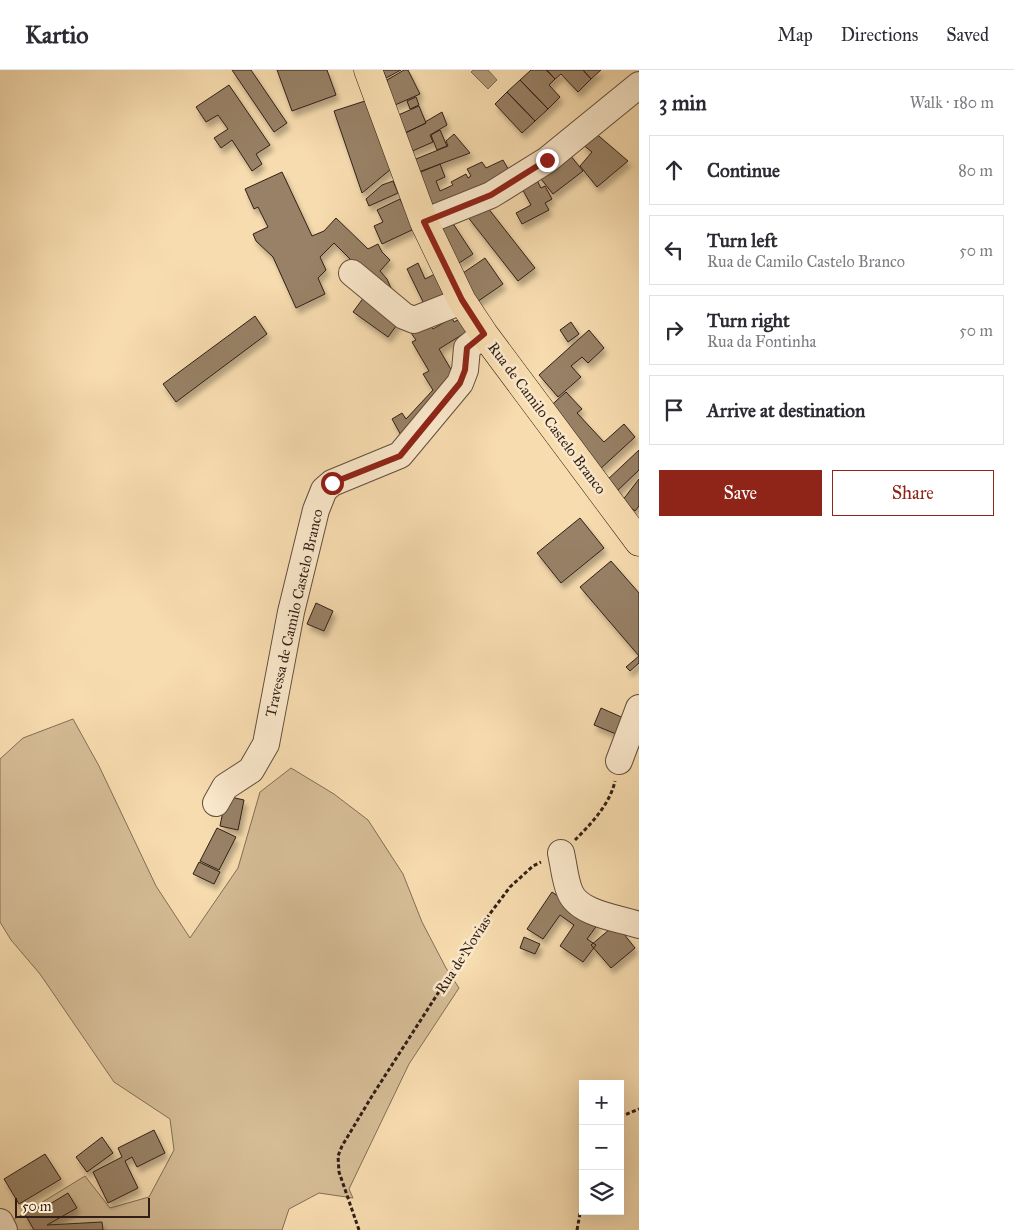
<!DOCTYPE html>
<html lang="en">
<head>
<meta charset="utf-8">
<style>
	body { margin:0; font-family:"IM FELL Great Primer",serif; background:#f7f7f7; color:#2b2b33 }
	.controls { position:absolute; right:15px; bottom:15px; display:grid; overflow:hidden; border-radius:0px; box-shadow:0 5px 20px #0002 }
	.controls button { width:45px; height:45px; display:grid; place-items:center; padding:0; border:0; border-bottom:1px solid #e1e1e2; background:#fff; color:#2b2b33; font:25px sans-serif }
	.scale { position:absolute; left:15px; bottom:12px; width:135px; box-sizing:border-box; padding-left:5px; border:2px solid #311f17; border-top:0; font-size:14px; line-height:18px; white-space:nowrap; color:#311f17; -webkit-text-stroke:4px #fae8cb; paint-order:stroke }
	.stop { position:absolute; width:15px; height:15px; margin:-11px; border:4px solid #8f2418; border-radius:50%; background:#fff }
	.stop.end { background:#8f2418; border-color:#fff; box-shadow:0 1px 5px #0008 }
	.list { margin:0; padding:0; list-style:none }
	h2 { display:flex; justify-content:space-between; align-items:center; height:65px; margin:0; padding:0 20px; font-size:21px }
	h2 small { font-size:16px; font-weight:400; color:#7c7c81 }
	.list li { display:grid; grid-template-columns:32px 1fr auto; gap:15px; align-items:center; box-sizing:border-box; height:70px; margin:0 10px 10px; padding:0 10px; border:1px solid #e1e1e2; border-radius:0px }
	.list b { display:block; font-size:19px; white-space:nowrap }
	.list p { margin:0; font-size:16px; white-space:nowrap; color:#7c7c81 }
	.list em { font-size:16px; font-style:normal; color:#7c7c81 }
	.actions { display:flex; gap:10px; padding:15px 20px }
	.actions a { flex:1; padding:11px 0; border:1px solid #8f2418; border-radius:0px; text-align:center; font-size:18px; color:#8f2418 }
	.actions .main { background:#8f2418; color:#fff }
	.icon { flex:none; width:28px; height:28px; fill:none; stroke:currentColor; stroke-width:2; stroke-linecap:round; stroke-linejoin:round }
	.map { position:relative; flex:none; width:639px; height:1160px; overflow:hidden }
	header { display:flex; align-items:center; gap:30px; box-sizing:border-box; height:70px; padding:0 25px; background:#fff; border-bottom:1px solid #e1e1e2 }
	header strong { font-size:24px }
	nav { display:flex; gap:28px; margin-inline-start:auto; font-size:18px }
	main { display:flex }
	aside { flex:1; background:#fff }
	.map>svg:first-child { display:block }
</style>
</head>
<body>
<header>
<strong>Kartio</strong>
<nav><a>Map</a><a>Directions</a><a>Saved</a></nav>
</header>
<main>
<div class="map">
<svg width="639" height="1160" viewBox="0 0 639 1160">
	<defs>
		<filter id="shadow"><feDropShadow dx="3" dy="5.5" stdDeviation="2.5" flood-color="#0004"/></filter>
	</defs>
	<rect width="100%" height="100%" fill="#f7dcaf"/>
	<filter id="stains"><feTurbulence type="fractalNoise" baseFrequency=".004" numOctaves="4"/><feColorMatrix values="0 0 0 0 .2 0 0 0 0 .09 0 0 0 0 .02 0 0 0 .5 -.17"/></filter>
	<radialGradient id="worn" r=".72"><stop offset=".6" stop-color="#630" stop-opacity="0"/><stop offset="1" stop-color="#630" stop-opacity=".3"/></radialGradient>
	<path fill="#d5bc95" stroke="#836e56" d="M73 649 99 696 156 816 190 868 238 798 260 722 291 698 334 724 368 750 403 804 422 852 446 898 459 918 409 994 349 1119 353 1128 319 1123 289 1139 282 1160H0V1158L85 1106 110 1138 149 1127 174 1080 170 1049 114 1012 40 904 11 870 0 852V689L23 668Z"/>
	<path fill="#b49c7b" stroke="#806a53" d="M473 0H488L497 10 488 19 471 2Z"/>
	<path fill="#988166" stroke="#311f17" filter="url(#shadow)" d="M232 0H251L287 53 274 62Z
		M277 0H327L336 25 292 41Z
		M383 0H401L386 8Z
		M404 0H408L420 24 395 35 389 21 387 10Z
		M531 0H546L555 9 549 15 560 27 548 39 520 10Z
		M547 0H583L591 9 578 22 561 4 555 9Z
		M583 0H601L591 9Z
		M520 10 548 39 535 51 507 22Z
		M229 15 270 75 256 84 262 94 252 101 232 70 221 78 214 68 228 59 218 45 206 52 196 37Z
		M507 22 535 51 522 63 495 34Z
		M416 27 419 35 410 39 407 31Z
		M368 30 391 99 362 123 334 41Z
		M419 36 426 53 403 64 396 46Z
		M442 42 447 55 430 65 433 72 408 83 403 64 426 53 425 52Z
		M440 60 447 76 437 80 431 65Z
		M593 61 628 91 597 117 580 96 592 82 582 74Z
		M454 64 470 83 416 103 411 91 448 76 446 71Z
		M566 80 583 101 553 124 537 104Z
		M503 90 511 104 430 140 416 104 440 94 445 107 436 111 440 121 453 115 451 112 466 104 468 108 471 106 467 99 482 92 486 98Z
		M282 102 312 166 324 161 336 148 368 179 378 174 382 182 390 190 380 201 387 209 391 218 383 227 355 194 334 173 320 187 326 200 318 208 325 224 296 238 273 187 256 171 253 164 268 157 258 137 254 139 245 119Z
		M534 105 541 118 545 116 552 129 545 133 549 140 522 154 516 143 531 135 519 113Z
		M393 111 398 123 369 136 366 129 382 115Z
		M400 129 414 159 382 174 374 156 383 152 377 140Z
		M484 133 535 198 518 211 467 146Z
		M452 152 473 184 459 193 438 161Z
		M485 188 503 214 474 234 460 205Z
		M418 193 425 209 437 203 450 231 428 242 407 199Z
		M364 227 399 252 388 267 353 242Z
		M255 246 267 264 176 332 163 314Z
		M452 248 454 252 461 248 468 261 439 279 459 313 402 367 392 349 402 343 406 349 433 320 423 304 429 301 412 272 416 270 411 263 429 253 433 259Z
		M571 252 579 264 568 272 560 260Z
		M589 260 604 278 588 293 582 287 571 296 581 307 558 327 539 305Z
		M566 322 582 339 577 343 604 372 624 354 635 367 599 400 545 341Z
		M639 380V400L615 423 605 412Z
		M639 409V436L635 441 622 431Z
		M580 448 604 478 561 513 537 483Z
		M611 491 639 523V586L580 517Z
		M316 533 333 541 324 561 307 554Z
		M639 586V593L630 601 626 597Z
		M601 638 628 650 621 666 594 655Z
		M226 726 244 730 238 760 220 756Z
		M217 758 236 767 219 800 200 791Z
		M199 792 220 802 214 814 193 804Z
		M552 822 598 854 587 869 596 875 583 892 560 876 574 855 560 845 543 869 527 859Z
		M616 854 635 878 611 898 591 875Z
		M524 867 540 874 535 884 520 878Z
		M154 1060 165 1083 137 1097 132 1087 125 1091 138 1118 108 1133 93 1102 122 1087 118 1078Z
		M102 1067 113 1083 87 1102 76 1087Z
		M45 1084 61 1109 19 1134 4 1109Z
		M68 1123 77 1138 47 1155 102 1152 103 1160H34L25 1144 37 1137H45Z"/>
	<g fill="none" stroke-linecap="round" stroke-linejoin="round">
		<g stroke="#624e3d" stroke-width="28">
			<path id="minor" d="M424 152 491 125 547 90 639 15
				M352 203 404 246 414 250 462 231
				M619 691 639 638
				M216 733 225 717 251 700 266 674 291 542 316 440 324 420 332 413 400 385 460 313 465 300 467 278 484 264
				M561 783C564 796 565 811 570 822 579 844 618 848 639 855
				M0 1152 4 1160"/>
		</g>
		<g stroke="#311f17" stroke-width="29">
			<path id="major" d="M368 0 424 152 462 231 484 264 639 472"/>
		</g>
		<path stroke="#311f17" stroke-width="3" stroke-dasharray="4 2.5" stroke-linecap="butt" d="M575 770C591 754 610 734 615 711
			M620 1047 639 1039
			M359 1160 339 1102 338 1086 342 1076 372 1026 483 853 510 817 533 796 541 792
			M577 1160 583 1127"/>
		<use href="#minor" stroke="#fae8cb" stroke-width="26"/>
		<use href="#major" stroke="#f7dcaf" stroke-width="28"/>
	</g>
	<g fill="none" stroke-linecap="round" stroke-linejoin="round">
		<path stroke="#8f2418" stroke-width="6" d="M332 413 400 386 460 313 465 300 467 278 484 264 462 230 424 152 491 125 547 90"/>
	</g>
	<g text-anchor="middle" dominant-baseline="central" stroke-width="5" stroke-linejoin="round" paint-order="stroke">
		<g font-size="15" fill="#311f17" stroke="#fae8cb">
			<text transform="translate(547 348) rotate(53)">Rua de Camilo Castelo Branco</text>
			<text transform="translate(294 543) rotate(-77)">Travessa de Camilo Castelo Branco</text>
			<text transform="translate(463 885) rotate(-57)">Rua de Novias</text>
		</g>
	</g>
	<rect width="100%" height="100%" filter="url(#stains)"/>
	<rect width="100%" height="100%" fill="url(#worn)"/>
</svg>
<div class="controls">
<button>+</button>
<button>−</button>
<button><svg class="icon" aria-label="layers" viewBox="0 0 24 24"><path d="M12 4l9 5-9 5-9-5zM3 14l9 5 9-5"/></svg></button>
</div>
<div class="scale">50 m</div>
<div class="stop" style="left:332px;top:413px"></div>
<div class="stop end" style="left:547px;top:90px"></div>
</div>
<aside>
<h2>3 min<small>Walk · 180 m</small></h2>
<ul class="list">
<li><svg class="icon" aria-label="ahead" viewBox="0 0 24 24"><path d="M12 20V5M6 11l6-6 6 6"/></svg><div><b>Continue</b></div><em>80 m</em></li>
<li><svg class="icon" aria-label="left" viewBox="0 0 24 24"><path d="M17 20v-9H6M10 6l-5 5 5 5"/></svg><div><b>Turn left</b><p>Rua de Camilo Castelo Branco</p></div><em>50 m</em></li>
<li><svg class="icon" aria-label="right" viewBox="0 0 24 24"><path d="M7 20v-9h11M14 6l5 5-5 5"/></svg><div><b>Turn right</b><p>Rua da Fontinha</p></div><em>50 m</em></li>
<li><svg class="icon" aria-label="arrive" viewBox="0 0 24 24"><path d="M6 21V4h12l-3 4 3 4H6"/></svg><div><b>Arrive at destination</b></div></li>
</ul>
<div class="actions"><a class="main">Save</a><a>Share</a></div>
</aside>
</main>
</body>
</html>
